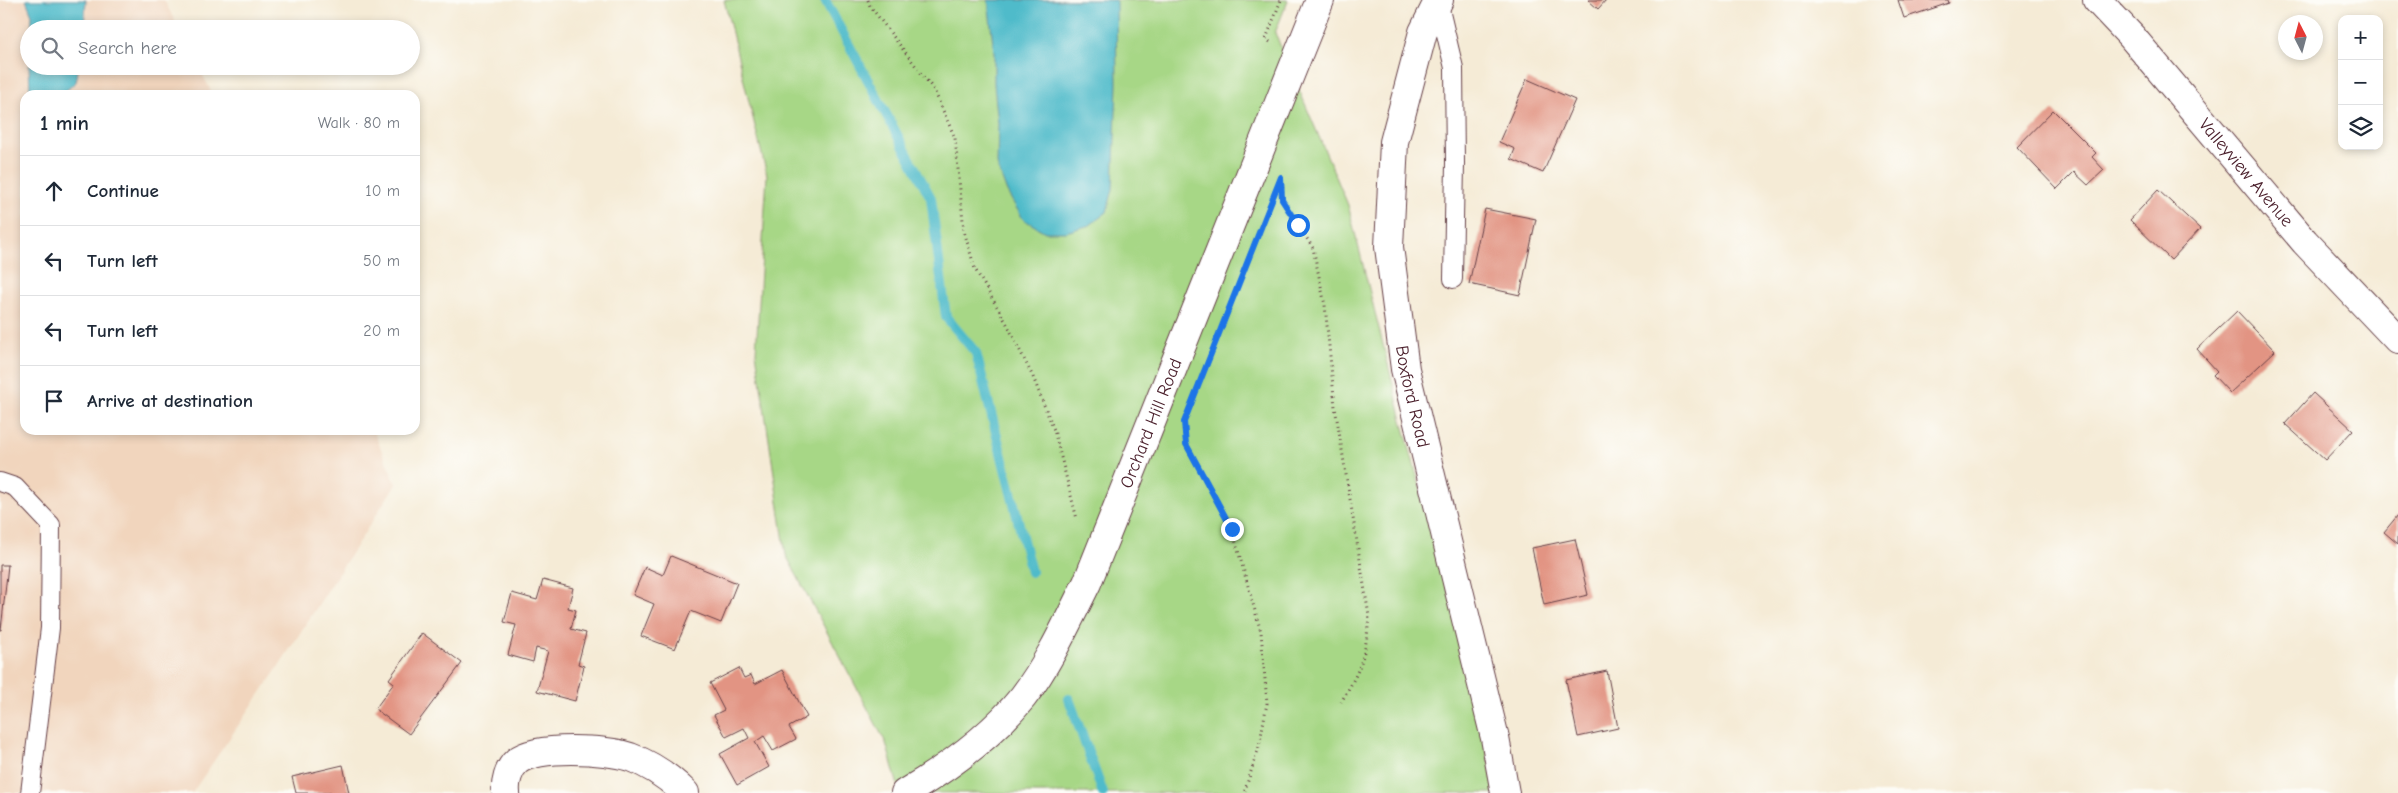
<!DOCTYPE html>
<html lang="en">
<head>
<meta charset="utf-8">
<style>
	body { margin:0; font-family:"Comic Neue",sans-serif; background:#f2f2f3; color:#1f2937 }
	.controls { position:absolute; right:15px; top:15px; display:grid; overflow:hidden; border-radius:10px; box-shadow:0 2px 8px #0003 }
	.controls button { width:45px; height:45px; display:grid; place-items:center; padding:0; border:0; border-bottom:1px solid #e0e1e3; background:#fff; color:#1f2937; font:25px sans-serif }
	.compass { position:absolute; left:2278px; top:15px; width:45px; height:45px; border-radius:50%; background:#fff; box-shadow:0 2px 8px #0003; rotate:354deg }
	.stop { position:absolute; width:15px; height:15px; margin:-11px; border:4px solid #1a73e8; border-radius:50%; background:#fff }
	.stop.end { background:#1a73e8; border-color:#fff; box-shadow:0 1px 5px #0008 }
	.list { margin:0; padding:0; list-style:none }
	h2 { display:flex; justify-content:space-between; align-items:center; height:65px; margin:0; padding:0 20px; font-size:21px }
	h2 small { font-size:16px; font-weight:400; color:#747a83 }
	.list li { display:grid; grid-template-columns:32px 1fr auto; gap:15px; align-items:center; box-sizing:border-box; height:70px; padding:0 20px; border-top:1px solid #e0e1e3 }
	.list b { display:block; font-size:19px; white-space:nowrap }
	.list em { font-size:16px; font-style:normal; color:#747a83 }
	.icon { flex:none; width:28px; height:28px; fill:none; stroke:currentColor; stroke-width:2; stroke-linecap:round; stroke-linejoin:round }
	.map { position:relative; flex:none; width:2398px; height:793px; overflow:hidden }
	.search { position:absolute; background:#fff; box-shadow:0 2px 8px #0003; left:20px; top:20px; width:400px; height:55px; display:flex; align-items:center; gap:12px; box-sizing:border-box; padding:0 18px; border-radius:28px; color:#747a83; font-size:19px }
	.panel { position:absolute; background:#fff; box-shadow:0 2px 8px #0003; left:20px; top:90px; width:400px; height:345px; border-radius:15px }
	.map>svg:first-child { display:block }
</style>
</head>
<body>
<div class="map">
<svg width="2398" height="793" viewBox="0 0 2398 793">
	<rect width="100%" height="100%" fill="#fdfcf7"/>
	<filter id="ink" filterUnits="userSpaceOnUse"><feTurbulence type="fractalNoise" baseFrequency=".02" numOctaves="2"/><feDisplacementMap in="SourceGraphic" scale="10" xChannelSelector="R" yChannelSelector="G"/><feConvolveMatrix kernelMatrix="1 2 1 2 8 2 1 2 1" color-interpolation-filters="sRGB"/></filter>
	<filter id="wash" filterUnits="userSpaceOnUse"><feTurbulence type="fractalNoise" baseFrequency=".0096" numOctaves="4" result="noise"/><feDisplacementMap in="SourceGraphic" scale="20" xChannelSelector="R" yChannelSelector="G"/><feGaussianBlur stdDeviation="1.12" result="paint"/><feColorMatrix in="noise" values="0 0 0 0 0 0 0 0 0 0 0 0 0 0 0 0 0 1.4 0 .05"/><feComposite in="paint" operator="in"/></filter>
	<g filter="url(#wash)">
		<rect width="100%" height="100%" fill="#f5ebd6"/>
		<path fill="#f1d5bd" d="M0 0H164L179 29H29V66H198L213 95H25V430H373L396 484 275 672 192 793H0Z"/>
		<path fill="#a7d786" stroke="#787b58" d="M724 0H1288L1275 33 1348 205 1403 424 1473 683 1495 793H900L886 743 786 555 756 352 767 175Z"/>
		<path fill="#4fbbca" stroke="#4c6d7a" d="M26 0H86L84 29H31L32 15Z
			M988 0H1116L1117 84 1113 189 1107 212 1090 225 1066 232H1045L1023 219 1007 192 997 165 998 124 994 84V52Z
			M29 65 79 66 76 82 61 95H30Z"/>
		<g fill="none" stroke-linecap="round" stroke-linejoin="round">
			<path stroke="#4fbbca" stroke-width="10" d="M825 0 931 198 946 317 976 353 1031 572
				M1069 699 1103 793"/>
		</g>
		<g id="blocks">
			<path fill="#e29483" d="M1588 0H1606L1598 9Z
				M1898 0H1948L1949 3 1904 18Z
				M1527 79 1575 100 1543 173 1511 159 1515 149 1499 142Z
				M2053 110 2096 153 2092 157 2104 170 2088 185 2074 172 2057 189 2017 147Z
				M2158 190 2200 229 2171 260 2130 220Z
				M1485 209 1536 219 1520 295 1469 284Z
				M2237 311 2275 351 2230 393 2213 375 2217 371 2197 349Z
				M2313 393 2353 430 2325 460 2285 424Z
				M2398 515V544L2384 532Z
				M1575 539 1588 595 1544 605 1532 548Z
				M671 556 737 583 721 623 691 611 675 649 641 636 654 604 633 595 645 567 663 575Z
				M0 565H8L1 630H0Z
				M543 580 573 588 568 608 576 610 571 629 586 633 578 664 584 666 575 701 537 691 548 651 536 648 533 662 508 655 516 625 504 622 512 593 537 600Z
				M422 633 462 663 409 734 375 709 394 683 389 679Z
				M739 668 744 678 751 675 755 684 782 670 807 717 789 727 796 739 773 751 764 736 755 742 769 767 737 785 720 754 749 738 744 728 726 737 714 715 724 710 710 683Z
				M1607 671 1618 728 1578 737 1566 680Z
				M343 765 349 793H296L292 777Z"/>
		</g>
	</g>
	<g filter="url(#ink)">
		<use href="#blocks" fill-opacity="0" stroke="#643e45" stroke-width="1"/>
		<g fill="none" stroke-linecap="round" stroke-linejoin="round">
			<g stroke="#643e45" stroke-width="20">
				<path id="lane" d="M1438 1 1454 68 1455 163 1453 279
					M0 482 15 487 51 525 50 628 30 793"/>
			</g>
			<g stroke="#643e45" stroke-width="30">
				<g id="street">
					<path id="s1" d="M1439 0 1423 32 1394 142 1389 247 1405 369 1495 738 1505 793"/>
					<path id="s2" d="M2097 0 2132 37 2305 242 2398 340"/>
					<path d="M506 793C505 783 508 769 517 761 537 745 606 749 630 757 652 765 669 777 685 793"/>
					<path id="s3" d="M905 793C949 767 991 737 1023 697 1049 663 1068 621 1087 583L1320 0"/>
				</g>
			</g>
			<path stroke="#643e45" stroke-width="3" stroke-dasharray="1 4" stroke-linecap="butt" d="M868 0 870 6 934 90 955 138 964 231 975 269 1007 324 1033 377 1054 430 1077 519
				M1270 42 1266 39 1281 0
				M1282 186V200L1313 248 1325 305 1335 407 1369 616C1366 655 1361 669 1341 702
				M1184 429 1186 444 1232 529 1261 632 1267 703 1259 747 1244 793"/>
			<use href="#lane" stroke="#fff" stroke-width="18"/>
			<use href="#street" stroke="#fff" stroke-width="28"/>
		</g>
	</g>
	<g fill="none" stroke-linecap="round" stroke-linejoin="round" filter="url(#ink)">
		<path stroke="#1a73e8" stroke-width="6" d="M1232 529 1186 444 1184 422 1281 177 1282 200 1298 225"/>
	</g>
	<g text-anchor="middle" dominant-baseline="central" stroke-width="4.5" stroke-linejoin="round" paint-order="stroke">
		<g font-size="18" fill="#4a1f2b" stroke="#fdfcf7">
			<text stroke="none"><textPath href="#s2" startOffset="228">Valleyview Avenue</textPath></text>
			<text stroke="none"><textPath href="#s1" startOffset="406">Boxford Road</textPath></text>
			<text stroke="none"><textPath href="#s3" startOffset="456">Orchard Hill Road</textPath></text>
		</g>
	</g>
</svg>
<div class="controls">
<button>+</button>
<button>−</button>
<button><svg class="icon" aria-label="layers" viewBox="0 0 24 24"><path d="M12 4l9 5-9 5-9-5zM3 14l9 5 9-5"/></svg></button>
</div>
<svg class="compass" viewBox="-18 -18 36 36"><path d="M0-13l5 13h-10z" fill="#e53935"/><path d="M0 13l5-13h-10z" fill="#747a83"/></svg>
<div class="stop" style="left:1298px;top:225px"></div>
<div class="stop end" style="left:1232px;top:529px"></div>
<div class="search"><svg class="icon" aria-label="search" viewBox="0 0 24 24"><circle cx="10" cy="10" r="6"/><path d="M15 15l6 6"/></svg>Search here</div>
<section class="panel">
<h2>1 min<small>Walk · 80 m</small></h2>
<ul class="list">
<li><svg class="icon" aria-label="ahead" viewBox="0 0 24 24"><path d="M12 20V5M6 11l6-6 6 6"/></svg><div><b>Continue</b></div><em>10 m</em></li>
<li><svg class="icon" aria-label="left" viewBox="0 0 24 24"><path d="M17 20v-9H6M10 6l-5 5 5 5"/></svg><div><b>Turn left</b></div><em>50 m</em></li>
<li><svg class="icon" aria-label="left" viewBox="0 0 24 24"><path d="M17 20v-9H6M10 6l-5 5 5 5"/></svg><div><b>Turn left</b></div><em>20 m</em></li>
<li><svg class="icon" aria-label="arrive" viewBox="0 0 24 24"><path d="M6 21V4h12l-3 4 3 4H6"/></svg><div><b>Arrive at destination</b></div></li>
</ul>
</section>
</div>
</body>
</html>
